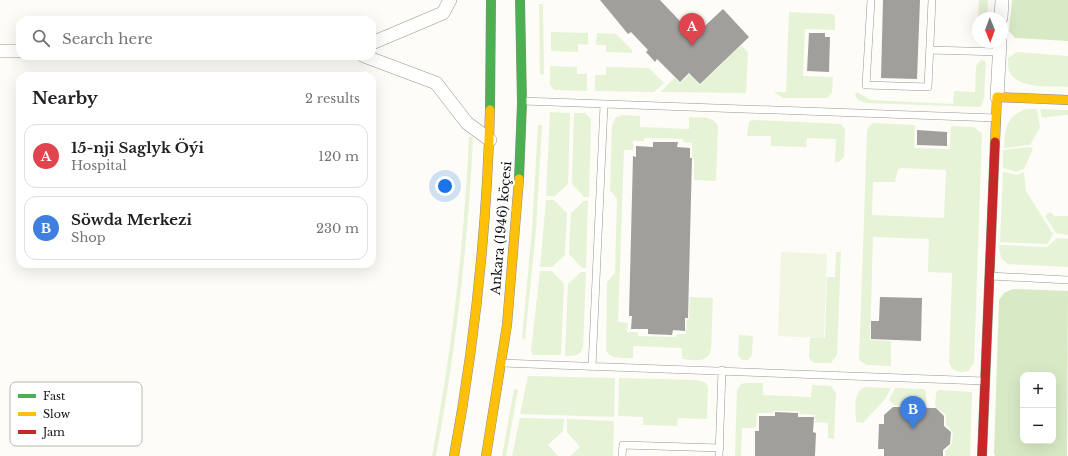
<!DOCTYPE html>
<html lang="en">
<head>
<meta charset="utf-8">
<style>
	body { margin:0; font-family:"Libre Baskerville",serif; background:#f2f2f2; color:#202124 }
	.controls { position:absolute; right:12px; bottom:12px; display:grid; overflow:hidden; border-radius:8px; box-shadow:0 4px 16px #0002 }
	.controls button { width:36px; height:36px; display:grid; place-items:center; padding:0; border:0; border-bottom:1px solid #e0e0e0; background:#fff; color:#202124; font:20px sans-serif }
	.compass { position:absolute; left:972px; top:12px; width:36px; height:36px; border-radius:50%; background:#fff; box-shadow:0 4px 16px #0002; rotate:179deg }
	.you { position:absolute; left:445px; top:186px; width:14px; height:14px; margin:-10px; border:3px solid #fff; border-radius:50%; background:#1a73e8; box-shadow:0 0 0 6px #1a73e833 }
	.badge { display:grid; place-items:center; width:26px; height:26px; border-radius:50%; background:#d93025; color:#fff; font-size:13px; font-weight:700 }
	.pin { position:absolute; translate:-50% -33px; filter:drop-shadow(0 1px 2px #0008) }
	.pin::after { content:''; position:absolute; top:21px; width:14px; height:12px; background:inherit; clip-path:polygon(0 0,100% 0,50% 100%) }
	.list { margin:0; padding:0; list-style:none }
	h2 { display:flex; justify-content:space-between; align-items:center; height:52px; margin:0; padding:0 16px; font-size:17px }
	h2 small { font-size:13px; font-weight:400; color:#757577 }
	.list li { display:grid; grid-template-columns:26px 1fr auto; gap:12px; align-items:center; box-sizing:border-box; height:64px; margin:0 8px 8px; padding:0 8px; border:1px solid #e0e0e0; border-radius:12px }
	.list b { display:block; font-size:15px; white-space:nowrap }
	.list p { margin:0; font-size:13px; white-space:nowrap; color:#757577 }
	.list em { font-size:13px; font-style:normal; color:#757577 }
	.icon { flex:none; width:22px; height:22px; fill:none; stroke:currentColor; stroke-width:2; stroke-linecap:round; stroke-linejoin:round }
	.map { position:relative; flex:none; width:1068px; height:456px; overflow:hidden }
	.search { position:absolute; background:#fff; box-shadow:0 4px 16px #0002; left:16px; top:16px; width:360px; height:44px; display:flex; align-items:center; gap:10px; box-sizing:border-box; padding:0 14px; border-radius:12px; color:#757577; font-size:15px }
	.panel { position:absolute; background:#fff; box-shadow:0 4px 16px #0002; left:16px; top:72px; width:360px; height:196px; border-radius:12px }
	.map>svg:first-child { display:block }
</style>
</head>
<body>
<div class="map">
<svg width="1068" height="456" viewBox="0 0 1068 456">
	<rect width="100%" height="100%" fill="#fdfcf7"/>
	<path fill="#e7f3d7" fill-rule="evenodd" d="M979 0H988L987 18H978Z
		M539 4H543L544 74 540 75Z
		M789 12 833 14 835 17V30L805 29 803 76 833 77 832 93 827 98H783L774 92H786Z
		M551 32 588 33V45L578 44V52L551 51Z
		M597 33 616 34 632 50V53L606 52V45H596Z
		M741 45 748 52 746 93 660 92 675 78 680 83 690 74 700 85Z
		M1017 52 1068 56V87C1046 86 1004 91 1008 58Z
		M981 60 986 62 984 98 981 107 866 103 858 100 855 95 857 92 871 100 953 104 954 91 975 92 976 66Z
		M550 66 577 67V74H587V91L554 90 550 85Z
		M606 67 649 68 664 83 654 92 595 91V75H606Z
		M1027 109H1037L1040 127 1030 145 1004 148C1005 129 1006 115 1027 109Z
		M1040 109 1068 110V115C1058 115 1051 117 1042 118Z
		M550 112 570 113 568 184 555 196H546Z
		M574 113H585L591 119 589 197H584L572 184Z
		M622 115 640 116V127L689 129V117C699 118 713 115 718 126L716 181 694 180V158H692V143L683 142V139L644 138V141H633V150H624L618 322 628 323 627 332H638V336L676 337 677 334H686L687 319H689L690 297 713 298 711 349C709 364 693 360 682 359V348L633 346V358C623 358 610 360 606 350L607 282 615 273 617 199 610 190 612 126 615 118Z
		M755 120 841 124 845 130 844 157 840 161 835 163 836 139 807 138 806 147 771 146V136H747L749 121Z
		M873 123 915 125 914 148 950 149 951 126 973 127 982 133 974 363 968 371C958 374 952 371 949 362L952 273 928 272 929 239 873 237 870 340 891 341V366L867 365 859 360 867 132 868 128ZM902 168 946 170 944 218 872 215 873 182H895L898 169Z
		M538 125H542L536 230 525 339 522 338 532 229Z
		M469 137H473C468 244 456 350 436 456H432C452 350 464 244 469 137Z
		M1030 147 1033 149 1024 169 1016 172 1003 168V150Z
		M1003 172 1017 175 1024 172 1026 191 1053 234 1048 244 1000 242Z
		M546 200H554L567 213 565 255 552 267H540Z
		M584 201H588L586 268H582L569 254 571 213Z
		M1050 212 1054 216H1068V235L1056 233 1045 216Z
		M1057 238 1068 239V267L1008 264 1001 258 999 245 1047 247Z
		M836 252H841L837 355 831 363H814L809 358 810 338H825L827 277H835Z
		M540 271H552L564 284 561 355H533L531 351Z
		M581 272H586L583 347C581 356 574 356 565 356L568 284Z
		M739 335 753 336 752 355 748 360H742L738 355Z
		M528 376 615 378 614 417 520 414Z
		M619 378 698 380 706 383 708 388 707 419 678 418 677 426 643 425V417L618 416Z
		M745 383H763V395L811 397 812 385 831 386 836 393 834 439 828 438V423L815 422V415L800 414V411H773V413H757L756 428H742L741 456H735L737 390 741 384Z
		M865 387 891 388 886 398 863 423 856 422C856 412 852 391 865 387Z
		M895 388 924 389 926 392V404L921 399H909L902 406 894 405 889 400Z
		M514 389 518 390 506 456H502Z
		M938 390 972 392 970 456H945V451L952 444 953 432 946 425V415L935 406 936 393Z
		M520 418 564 419 563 431 548 445 558 456H512Z
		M567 419 614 421 613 456H570L580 447 567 432Z"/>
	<path fill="#d8eac5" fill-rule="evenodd" d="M1012 0H1068V41L1015 38 1009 31Z
		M1013 289 1068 291 1067 456H995L994 453 999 300 1004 293ZM1023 375H1053V441H1023Z"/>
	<path fill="#f0f6e1" d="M781 252 827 254 824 338 778 336Z"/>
	<path fill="#a19f9c" d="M600 0H660L694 36 723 9 749 37 700 84 689 73 680 82 657 59 655 62 646 52 648 50 631 32 628 34Z
		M883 0H920L917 79 881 78Z
		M809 33H825V37H830L829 72 807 71Z
		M917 130 947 132V146L917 145Z
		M653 142H678L677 147 690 148V158H692L688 318H685V331L673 330 672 335 648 334V329H631L632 316H629L633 156 636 157V146L653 147Z
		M880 297 922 298 921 341 871 339V321H879Z
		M909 401H920L927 408H936L944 416V426L951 432 950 444 943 450V456H884V449H878L879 424H884V415L893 407H902Z
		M775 412 798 413V417H814L813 432 816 433 815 456H755V431H759V416H775Z"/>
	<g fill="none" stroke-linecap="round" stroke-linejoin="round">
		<g stroke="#979795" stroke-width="8">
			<path id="lane" d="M871 0 866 85 928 87 932 0
				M930 50 1000 52
				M523 101 996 118
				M990 276 1068 280
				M503 363 984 381
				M592 367 604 105
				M622 456 623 445 720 448
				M719 456 722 370"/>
		</g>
		<g stroke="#979795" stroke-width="14">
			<path id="street" d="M1001 18 1002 0
				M372 43 443 13 450 0
				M0 51H20
				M364 56 436 83 467 123 490 140
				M997 97 1000 42"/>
		</g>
		<g stroke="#8e8d8b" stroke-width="10">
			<path id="fast" d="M490 110 491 0
				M519 179 522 103 520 0"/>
		</g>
		<g stroke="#8e8d8b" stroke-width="10">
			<path id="slow" d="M995 142 997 97 1068 100
				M454 456C475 342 487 226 490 110
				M486 456 507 325 519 179"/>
		</g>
		<g stroke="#8e8d8b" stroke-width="10">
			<path id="jam" d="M982 456 995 142"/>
		</g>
		<use href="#lane" stroke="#fffffe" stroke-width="7"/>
		<use href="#street" stroke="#fffffe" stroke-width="13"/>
		<use href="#fast" stroke="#4caf50" stroke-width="9"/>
		<use href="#slow" stroke="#ffc107" stroke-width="9"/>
		<use href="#jam" stroke="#c62828" stroke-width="9"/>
	</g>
	<g text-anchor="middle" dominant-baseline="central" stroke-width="4" stroke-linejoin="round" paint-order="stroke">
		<g font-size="13" fill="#111" stroke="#fff">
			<text transform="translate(501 228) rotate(-85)">Ankara (1946) köçesi</text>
		</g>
	</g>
	<rect x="10" y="382" width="132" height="64" rx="6" fill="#fff" stroke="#b8b8b8" stroke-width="1"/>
	<rect x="18" y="394" width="18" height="4" fill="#4caf50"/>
	<rect x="18" y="412" width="18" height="4" fill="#ffc107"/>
	<rect x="18" y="430" width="18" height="4" fill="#c62828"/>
	<g font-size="11" fill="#111">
		<text x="43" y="400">Fast</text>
		<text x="43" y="418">Slow</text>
		<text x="43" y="436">Jam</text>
	</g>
</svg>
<div class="controls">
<button>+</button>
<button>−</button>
</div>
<svg class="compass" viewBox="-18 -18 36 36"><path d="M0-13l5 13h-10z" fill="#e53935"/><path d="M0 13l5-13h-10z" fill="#757577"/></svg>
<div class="you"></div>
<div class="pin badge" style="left:692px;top:46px;background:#e0444e">A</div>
<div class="pin badge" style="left:913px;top:429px;background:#3f7fe0">B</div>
<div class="search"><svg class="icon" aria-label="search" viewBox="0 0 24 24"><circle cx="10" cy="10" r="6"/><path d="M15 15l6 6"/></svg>Search here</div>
<section class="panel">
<h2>Nearby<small>2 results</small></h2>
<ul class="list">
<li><span class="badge" style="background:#e0444e">A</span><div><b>15-nji Saglyk Öýi</b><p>Hospital</p></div><em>120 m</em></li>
<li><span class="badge" style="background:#3f7fe0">B</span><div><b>Söwda Merkezi</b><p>Shop</p></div><em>230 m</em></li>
</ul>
</section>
</div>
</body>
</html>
